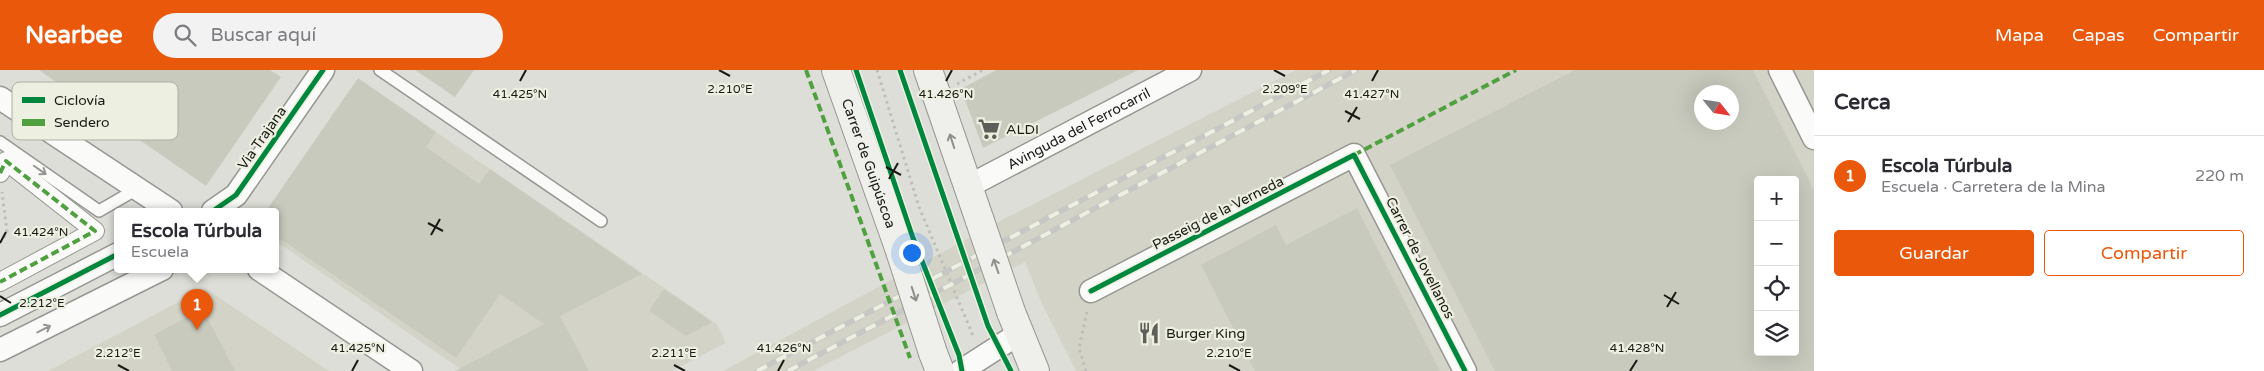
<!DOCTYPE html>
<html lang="es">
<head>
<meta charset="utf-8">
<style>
	body { margin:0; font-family:"Varela Round",sans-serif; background:#f2f2f3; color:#2b2b33 }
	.controls { position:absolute; right:15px; bottom:15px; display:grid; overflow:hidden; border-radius:5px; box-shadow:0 5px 20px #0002 }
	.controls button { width:45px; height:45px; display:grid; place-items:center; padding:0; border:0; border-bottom:1px solid #e1e1e2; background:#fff; color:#2b2b33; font:25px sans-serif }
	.compass { position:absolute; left:1694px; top:15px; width:45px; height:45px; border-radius:50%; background:#fff; box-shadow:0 5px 20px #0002; rotate:120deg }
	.you { position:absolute; left:911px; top:182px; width:18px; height:18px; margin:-12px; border:4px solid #fff; border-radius:50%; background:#1a73e8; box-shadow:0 0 0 8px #1a73e833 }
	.badge { display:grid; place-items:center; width:32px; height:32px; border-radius:50%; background:#ea580c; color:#fff; font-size:16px; font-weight:700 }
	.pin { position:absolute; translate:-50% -41px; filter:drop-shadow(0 1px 2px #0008) }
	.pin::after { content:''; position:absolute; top:26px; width:18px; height:15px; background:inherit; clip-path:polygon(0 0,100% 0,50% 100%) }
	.popup { position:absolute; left:114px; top:138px; width:165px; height:65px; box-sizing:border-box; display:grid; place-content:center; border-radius:5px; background:#fff; filter:drop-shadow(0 1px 4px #0005); font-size:16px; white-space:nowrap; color:#7c7c81 }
	.popup b { font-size:19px; color:#2b2b33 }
	.popup::after { content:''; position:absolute; left:50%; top:100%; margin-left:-10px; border:10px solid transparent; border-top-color:#fff }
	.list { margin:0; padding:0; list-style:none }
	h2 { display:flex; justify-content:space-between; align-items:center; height:65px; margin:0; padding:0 20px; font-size:21px }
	h2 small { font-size:16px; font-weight:400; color:#7c7c81 }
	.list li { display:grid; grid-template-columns:32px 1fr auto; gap:15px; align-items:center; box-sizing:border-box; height:80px; padding:0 20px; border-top:1px solid #e1e1e2 }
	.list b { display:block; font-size:19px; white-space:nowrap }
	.list p { margin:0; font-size:16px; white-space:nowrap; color:#7c7c81 }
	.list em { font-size:16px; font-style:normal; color:#7c7c81 }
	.actions { display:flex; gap:10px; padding:15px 20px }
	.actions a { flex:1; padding:11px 0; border:1px solid #ea580c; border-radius:5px; text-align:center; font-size:18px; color:#ea580c }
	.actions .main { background:#ea580c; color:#fff }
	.icon { flex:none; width:28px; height:28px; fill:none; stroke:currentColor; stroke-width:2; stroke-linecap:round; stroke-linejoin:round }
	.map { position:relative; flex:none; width:1814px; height:301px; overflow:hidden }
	header { display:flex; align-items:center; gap:30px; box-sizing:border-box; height:70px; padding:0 25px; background:#ea580c; color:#fff }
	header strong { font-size:24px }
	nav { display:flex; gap:28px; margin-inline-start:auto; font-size:18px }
	.search { width:350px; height:45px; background:#f2f2f3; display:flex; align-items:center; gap:12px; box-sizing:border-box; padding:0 18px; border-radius:28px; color:#7c7c81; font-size:19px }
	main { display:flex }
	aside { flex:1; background:#fff }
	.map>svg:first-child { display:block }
</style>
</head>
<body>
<header>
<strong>Nearbee</strong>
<div class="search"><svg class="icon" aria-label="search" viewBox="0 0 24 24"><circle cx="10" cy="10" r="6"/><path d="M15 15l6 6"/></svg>Buscar aquí</div>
<nav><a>Mapa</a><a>Capas</a><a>Compartir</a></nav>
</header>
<main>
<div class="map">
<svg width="1814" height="301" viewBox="0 0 1814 301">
	<rect width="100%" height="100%" fill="#deded8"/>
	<path fill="#d3d4c7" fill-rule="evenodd" d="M1296 0H1814V301H1076L1043 236 1025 192 813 301H723L1004 149ZM1702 22H1732V52H1702ZM1758 110H1795V282H1758Z
		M360 10 717 254 726 273 672 301H463L276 171V141H270Z
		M205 218 329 301H48Z"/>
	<path fill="#c9cabe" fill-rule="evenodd" d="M39 0H270L281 7 206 116Z
		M415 0H474L455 27Z
		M996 0H1138L983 78 961 19Z
		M1575 0H1753L1814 120V301H1495L1390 95ZM1702 22H1732V52H1702ZM1758 110H1795V282H1758Z
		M358 8 436 62 426 77 479 114 490 99 642 204 560 246 589 301H455L544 254 500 224 456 288 276 166V141H266Z
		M1357 138 1440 301H1255L1201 195 1276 155 1286 175Z
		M664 219 712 252 686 266 649 241Z
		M202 239 222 275 235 301H172L154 265Z"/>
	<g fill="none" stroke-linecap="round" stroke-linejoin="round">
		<g stroke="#969692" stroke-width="14">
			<path id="service" d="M380 0 601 151
				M0 72 99 141 137 119"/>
		</g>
		<g stroke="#969692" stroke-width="20">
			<path id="pedestrian" d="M0 103 6 91 95 161 0 212"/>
		</g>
		<g stroke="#969692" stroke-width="25">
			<g id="minor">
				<path d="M1780 0 1814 68"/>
				<path d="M0 28 171 141"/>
				<path id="s1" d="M967 117 1190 0"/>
				<path d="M213 141 236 125 323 0"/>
				<path d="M259 199 411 301"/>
				<path d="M1091 221 1354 85 1465 301"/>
				<path d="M0 245 118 184"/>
				<path d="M0 280 162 199"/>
				<path d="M961 301 1020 263"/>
			</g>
		</g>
		<g stroke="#969692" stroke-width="30">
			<g id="secondary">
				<path id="s2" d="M836 0 899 178"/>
				<path d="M928 0 980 151"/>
				<path d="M1011 242 1035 301"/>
				<path d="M933 283 940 301"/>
			</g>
		</g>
		<path stroke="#bdbdba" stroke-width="3" stroke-dasharray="2.5 4" stroke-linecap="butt" d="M877 0 919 137 974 268
			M957 14 983 0
			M0 173 7 162 2 122
			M1086 301 1079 278 1087 242"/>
		<use href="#service" stroke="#fafaf9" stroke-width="11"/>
		<use href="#pedestrian" stroke="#fafaf9" stroke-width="18"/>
		<use href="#minor" stroke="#fafaf9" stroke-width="22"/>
		<use href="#secondary" stroke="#eff0eb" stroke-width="28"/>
		<g stroke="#c7c8c5" stroke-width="5.5">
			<path id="rail" d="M757 301 1329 0
				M788 301 1356 0"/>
		</g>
		<use href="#rail" stroke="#edefe1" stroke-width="4" stroke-dasharray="11" stroke-linecap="butt"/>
		<g stroke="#969692" stroke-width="30" stroke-linecap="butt">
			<path id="secondary-bridge" d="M980 151 1011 242
				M899 178 933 283"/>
		</g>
		<use href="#secondary-bridge" stroke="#eff0eb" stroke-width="28"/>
		<path stroke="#4fa140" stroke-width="4" stroke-dasharray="8 4" stroke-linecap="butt" d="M806 0 910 288
			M1354 85 1516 0
			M0 103 6 91 95 161 0 212"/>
		<g stroke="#edefe1" stroke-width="8">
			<path id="cycleway" d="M856 0 913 168 959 285 962 301
				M900 0 988 256 1011 301
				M213 141 236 125 323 0
				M1091 221 1354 85 1465 301
				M0 245 118 184"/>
		</g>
		<use href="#cycleway" stroke="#00873e" stroke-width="5"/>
	</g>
	<defs><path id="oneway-shaft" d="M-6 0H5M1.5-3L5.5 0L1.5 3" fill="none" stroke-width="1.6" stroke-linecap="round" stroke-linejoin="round" transform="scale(1.25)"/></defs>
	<g stroke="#8f908b">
		<use href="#oneway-shaft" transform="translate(952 71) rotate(-108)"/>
		<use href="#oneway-shaft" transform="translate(996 196) rotate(-109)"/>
		<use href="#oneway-shaft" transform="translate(914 224) rotate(72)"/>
	</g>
	<g stroke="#959592">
		<use href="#oneway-shaft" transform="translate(40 100) rotate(35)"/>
		<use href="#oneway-shaft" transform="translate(44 259) rotate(-27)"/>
	</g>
	<path fill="none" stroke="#191a15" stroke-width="2" d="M719 0 730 6M1274 0 1285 6M520 11 526 0M946 11 952 0M1372 11 1378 0M1345 41 1360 49M1348 52 1357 37M886 97 901 105M889 109 898 93M428 153 443 161M431 165 440 149M0 173 6 162M1664 225 1679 234M0 226 11 233M1667 237 1676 222M118 295 129 301M674 295 685 301M1229 295 1240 301M352 301 358 290M778 301 784 290M1630 301 1637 290"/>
	<defs>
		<g id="supermarket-bare" transform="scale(1.725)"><path d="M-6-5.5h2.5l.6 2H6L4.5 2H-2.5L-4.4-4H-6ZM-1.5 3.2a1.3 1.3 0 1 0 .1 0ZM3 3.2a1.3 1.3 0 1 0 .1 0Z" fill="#5e5f59" stroke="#edefe1" stroke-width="2.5" paint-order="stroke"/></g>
		<g id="restaurant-bare" transform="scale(1.725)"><path d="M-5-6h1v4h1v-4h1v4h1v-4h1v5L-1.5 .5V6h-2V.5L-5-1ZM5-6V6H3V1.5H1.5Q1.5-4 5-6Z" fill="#5e5f59" stroke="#edefe1" stroke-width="2.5" paint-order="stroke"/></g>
	</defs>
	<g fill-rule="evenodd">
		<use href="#supermarket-bare" x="989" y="59"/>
		<use href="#restaurant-bare" x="1149" y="263"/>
	</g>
	<g text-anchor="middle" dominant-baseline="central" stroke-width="4.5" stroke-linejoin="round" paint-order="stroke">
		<g font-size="14" fill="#191a15" stroke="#edefe1" text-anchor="start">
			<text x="1006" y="59">ALDI</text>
			<text x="1166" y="263">Burger King</text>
		</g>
		<g font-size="14" fill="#191a15" stroke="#edefe1">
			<text stroke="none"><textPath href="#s1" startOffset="126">Avinguda del Ferrocarril</textPath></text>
			<text transform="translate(262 68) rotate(-55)">Via Trajana</text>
			<text stroke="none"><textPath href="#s2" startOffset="99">Carrer de Guipúscoa</textPath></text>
			<text transform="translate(1218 143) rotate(-27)">Passeig de la Verneda</text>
			<text transform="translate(1420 188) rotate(63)">Carrer de Jovellanos</text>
		</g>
	</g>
	<rect x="12" y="12" width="166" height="58" rx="8" fill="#edefe1" stroke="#adafa4" stroke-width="1"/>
	<rect x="22" y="27" width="23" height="6" fill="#00873e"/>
	<rect x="22" y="49" width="23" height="7" fill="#4fa140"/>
	<g font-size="14" fill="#191a15">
		<text x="54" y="35">Ciclovía</text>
		<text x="54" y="57">Sendero</text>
	</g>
	<g font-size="12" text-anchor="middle" fill="#191a15" stroke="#edefe1" stroke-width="4.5" stroke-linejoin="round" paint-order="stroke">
		<text x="1285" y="23">2.209°E</text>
		<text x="730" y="23">2.210°E</text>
		<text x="520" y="28">41.425°N</text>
		<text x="946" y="28">41.426°N</text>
		<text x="1372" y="28">41.427°N</text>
		<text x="41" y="166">41.424°N</text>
		<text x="42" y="237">2.212°E</text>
		<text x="358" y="282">41.425°N</text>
		<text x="784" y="282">41.426°N</text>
		<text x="1637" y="282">41.428°N</text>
		<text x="118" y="287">2.212°E</text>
		<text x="674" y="287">2.211°E</text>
		<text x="1229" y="287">2.210°E</text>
	</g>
</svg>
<div class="controls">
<button>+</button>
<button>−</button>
<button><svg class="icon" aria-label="locate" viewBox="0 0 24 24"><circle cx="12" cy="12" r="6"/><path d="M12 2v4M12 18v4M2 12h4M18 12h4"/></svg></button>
<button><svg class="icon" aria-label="layers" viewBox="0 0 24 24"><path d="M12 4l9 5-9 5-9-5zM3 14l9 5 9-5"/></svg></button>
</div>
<svg class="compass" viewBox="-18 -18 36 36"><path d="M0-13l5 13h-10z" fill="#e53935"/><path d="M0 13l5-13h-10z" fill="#7c7c81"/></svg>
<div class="you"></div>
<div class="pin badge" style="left:197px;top:260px">1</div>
<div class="popup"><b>Escola Túrbula</b>Escuela</div>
</div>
<aside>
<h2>Cerca<small></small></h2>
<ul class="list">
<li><span class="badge">1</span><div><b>Escola Túrbula</b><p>Escuela · Carretera de la Mina</p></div><em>220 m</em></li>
</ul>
<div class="actions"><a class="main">Guardar</a><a>Compartir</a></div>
</aside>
</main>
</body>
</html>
